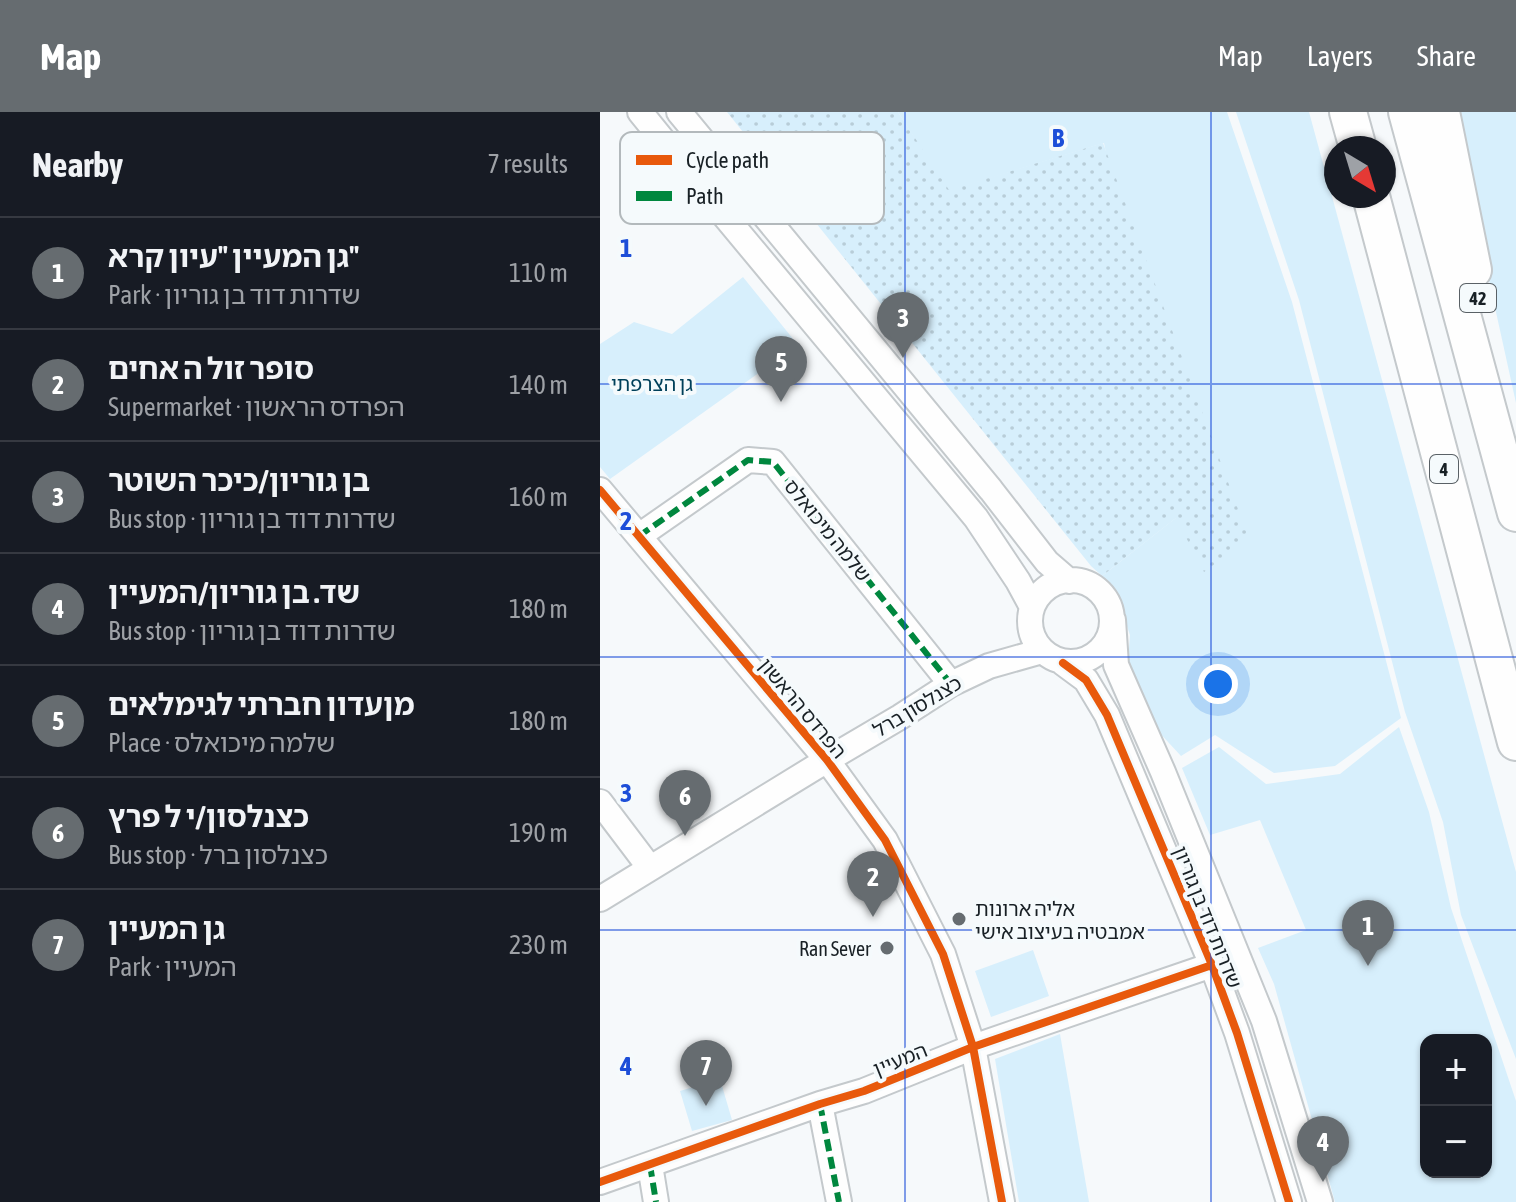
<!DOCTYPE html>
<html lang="en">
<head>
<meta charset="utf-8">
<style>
	body { margin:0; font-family:"Asap Condensed","Noto Sans Hebrew",sans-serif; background:#20242c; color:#f1f3f6 }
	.controls { position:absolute; right:24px; bottom:24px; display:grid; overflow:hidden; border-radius:16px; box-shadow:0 2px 6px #0004 }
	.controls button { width:72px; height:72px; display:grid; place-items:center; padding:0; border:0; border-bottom:2px solid #363941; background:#171b24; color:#f1f3f6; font:40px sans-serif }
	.compass { position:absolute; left:724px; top:24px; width:72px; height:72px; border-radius:50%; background:#171b24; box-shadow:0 2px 6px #0004; rotate:142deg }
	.you { position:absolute; left:618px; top:572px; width:28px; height:28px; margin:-20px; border:6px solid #fff; border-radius:50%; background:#1a73e8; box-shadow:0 0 0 12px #1a73e833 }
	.badge { display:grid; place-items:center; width:52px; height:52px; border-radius:50%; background:#666c70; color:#fff; font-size:26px; font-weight:700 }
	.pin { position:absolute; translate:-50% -66px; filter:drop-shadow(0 2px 4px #0008) }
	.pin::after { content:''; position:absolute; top:42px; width:28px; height:24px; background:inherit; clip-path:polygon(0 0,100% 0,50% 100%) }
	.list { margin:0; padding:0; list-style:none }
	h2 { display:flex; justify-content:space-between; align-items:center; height:104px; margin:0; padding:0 32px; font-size:34px }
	h2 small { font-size:26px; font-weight:400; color:#9ea1a6 }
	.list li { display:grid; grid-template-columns:52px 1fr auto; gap:24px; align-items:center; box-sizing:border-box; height:112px; padding:0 32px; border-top:2px solid #363941 }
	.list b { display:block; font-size:30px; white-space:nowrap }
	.list p { margin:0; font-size:26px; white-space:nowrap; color:#9ea1a6 }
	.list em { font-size:26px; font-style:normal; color:#9ea1a6 }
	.map { position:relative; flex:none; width:916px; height:1090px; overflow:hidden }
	header { display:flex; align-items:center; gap:48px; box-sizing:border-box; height:112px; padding:0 40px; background:#666c70; color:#fff }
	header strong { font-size:38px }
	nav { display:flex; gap:44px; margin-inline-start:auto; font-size:28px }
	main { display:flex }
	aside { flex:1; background:#171b24 }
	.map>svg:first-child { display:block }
</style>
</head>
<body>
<header>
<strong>Map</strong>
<nav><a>Map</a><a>Layers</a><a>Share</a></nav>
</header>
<main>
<aside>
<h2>Nearby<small>7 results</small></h2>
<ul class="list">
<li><span class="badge">1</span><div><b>גן המעיין &quot;עיון קרא&quot;</b><p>Park · שדרות דוד בן גוריון</p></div><em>110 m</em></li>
<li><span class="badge">2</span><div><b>סופר זול ה אחים</b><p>Supermarket · הפרדס הראשון</p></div><em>140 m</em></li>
<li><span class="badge">3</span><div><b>בן גוריון/כיכר השוטר</b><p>Bus stop · שדרות דוד בן גוריון</p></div><em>160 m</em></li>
<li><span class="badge">4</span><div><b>שד. בן גוריון/המעיין</b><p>Bus stop · שדרות דוד בן גוריון</p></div><em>180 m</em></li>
<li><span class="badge">5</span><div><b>מןעדון חברתי לגימלאים</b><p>Place · שלמה מיכואלס</p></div><em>180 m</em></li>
<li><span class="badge">6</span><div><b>כצנלסון/י ל פרץ</b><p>Bus stop · כצנלסון ברל</p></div><em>190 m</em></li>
<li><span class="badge">7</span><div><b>גן המעיין</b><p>Park · המעיין</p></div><em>230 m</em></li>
</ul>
</aside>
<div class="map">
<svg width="916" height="1090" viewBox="0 0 916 1090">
	<defs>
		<pattern id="garden-dots" width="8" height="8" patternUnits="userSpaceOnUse" patternTransform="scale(2)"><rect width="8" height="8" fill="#d7effc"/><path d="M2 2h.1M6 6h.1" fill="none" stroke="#b8cdd8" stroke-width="1.8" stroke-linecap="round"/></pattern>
	</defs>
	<rect width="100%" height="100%" fill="#f6f9fb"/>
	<path fill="#d7effc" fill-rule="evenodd" d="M298 0H627L692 190 801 606 735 654 674 661 615 623 581 644 544 604 527 563 530 523 519 491 502 464 577 405 504 31 348 79Z
		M636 0H709L916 760V947L861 803 843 710 805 600 699 188Z
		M852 0H916V291Z
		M143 165 198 233 10 367 0 355V232L34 210 72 222Z
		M799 615 829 700 851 796 916 989V1090H735L674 872 658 836 706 818 660 708 610 723 582 656 619 635 666 672 740 662ZM826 928H886V1060H826Z
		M433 838 449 884 391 905 375 859Z
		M460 922 489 1090H419L395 947Z
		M120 967 132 1008 92 1019 80 979Z"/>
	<path fill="url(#garden-dots)" d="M127 0H298L349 78 503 31 649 427 604 460 576 406 502 464 491 454Z"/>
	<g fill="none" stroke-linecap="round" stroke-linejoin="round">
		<g stroke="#c4c9cc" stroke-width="28">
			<path id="minor" d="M40 0 113 90 376 406 418 469 432 495
				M79 0 391 378 447 450 469 469
				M0 378 227 648 285 728 343 842 373 935 402 1090
				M39 424 148 348 173 350 351 572
				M430 509a41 41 0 1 1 82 0a41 41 0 1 1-82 0Z
				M513 508 516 553 563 660 664 909 720 1090
				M463 551 486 568 507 603 612 853 637 921 689 1090
				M0 690 50 756
				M0 787 227 648 300 605 351 572 389 554 442 539
				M220 992 239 1090
				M50 1053 56 1090
				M0 1070 220 992 264 979 373 935 612 853"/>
		</g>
		<g stroke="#c4c9cc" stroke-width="40">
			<path id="highway" d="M748 0 758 36
				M807 0 916 401
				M841 0 873 158
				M771 84 916 630"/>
		</g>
		<use href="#minor" stroke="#fefefe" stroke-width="24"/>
		<use href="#highway" stroke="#fefefe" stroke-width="36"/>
		<path stroke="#00873e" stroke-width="6" stroke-dasharray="12 6" stroke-linecap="butt" d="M39 424 148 348 173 350 351 572
			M220 992 239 1090
			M50 1053 56 1090"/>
		<g stroke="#f5fafc" stroke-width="13">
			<path id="cycleway" d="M0 378 227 648 285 728 343 842 373 935 402 1090
				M463 551 486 568 507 603 612 853 637 921 689 1090
				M0 1070 220 992 264 979 373 935 612 853"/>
		</g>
		<use href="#cycleway" stroke="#e8590c" stroke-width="8"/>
	</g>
	<path fill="none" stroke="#1d4ed8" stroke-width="2" stroke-opacity="0.55" d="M305 0V1090M611 0V1090M0 272H916M0 545H916M0 818H916"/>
	<g fill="#666c70" stroke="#f5fafc" stroke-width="3">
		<circle cx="359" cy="807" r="8"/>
		<circle cx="287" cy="836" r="8"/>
	</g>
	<g text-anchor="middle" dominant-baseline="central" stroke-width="8" stroke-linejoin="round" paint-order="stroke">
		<g fill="#f5fafc" stroke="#5a6166" stroke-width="2">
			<rect x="860" y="172" width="36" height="28" rx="6"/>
			<rect x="830" y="343" width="28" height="28" rx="6"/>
		</g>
		<g font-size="18" font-weight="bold" fill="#182025">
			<text x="878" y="186">42</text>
			<text x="844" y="357">4</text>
		</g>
		<g font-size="20" fill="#00405a" stroke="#f5fafc">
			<text x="52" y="271">גן הצרפתי</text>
		</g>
		<g font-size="20" fill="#182025" stroke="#f5fafc">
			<text transform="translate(228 418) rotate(51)">שלמה מיכואלס</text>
			<text transform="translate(317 594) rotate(-31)">כצנלסון ברל</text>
			<text transform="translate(203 596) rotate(50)">הפרדס הראשון</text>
			<text transform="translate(608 805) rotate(68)">שדרות דוד בן גוריון</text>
			<text transform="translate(300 947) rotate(-22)">המעיין</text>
		</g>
		<g font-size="20" fill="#182025" stroke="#f5fafc" text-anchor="start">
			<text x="375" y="796">אליה ארונות<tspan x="375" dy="23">אמבטיה בעיצוב אישי</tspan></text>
			<text x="271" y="836" text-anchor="end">Ran Sever</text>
		</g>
	</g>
	<rect x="20" y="20" width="264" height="92" rx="12" fill="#f5fafc" stroke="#b3b9bc" stroke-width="2"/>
	<rect x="36" y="43" width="36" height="10" fill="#e8590c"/>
	<rect x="36" y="79" width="36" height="10" fill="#00873e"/>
	<g font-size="22" fill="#182025">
		<text x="86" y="56">Cycle path</text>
		<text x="86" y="92">Path</text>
	</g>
	<g font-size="26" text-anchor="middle" font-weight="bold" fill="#1d4ed8" stroke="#f5fafc" stroke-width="8" stroke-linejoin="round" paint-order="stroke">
		<text x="458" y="35">B</text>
		<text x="26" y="145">1</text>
		<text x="26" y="418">2</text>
		<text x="26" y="690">3</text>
		<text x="26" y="963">4</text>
	</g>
</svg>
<div class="controls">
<button>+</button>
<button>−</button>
</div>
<svg class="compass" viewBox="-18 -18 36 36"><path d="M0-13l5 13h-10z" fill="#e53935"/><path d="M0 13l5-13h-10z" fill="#9ea1a6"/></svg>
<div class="you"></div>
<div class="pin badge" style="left:768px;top:854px">1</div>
<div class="pin badge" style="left:273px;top:805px">2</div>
<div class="pin badge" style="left:303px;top:246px">3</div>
<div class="pin badge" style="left:723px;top:1070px">4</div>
<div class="pin badge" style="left:181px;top:290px">5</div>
<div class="pin badge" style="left:85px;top:724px">6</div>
<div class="pin badge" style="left:106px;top:994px">7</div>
</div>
</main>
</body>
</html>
